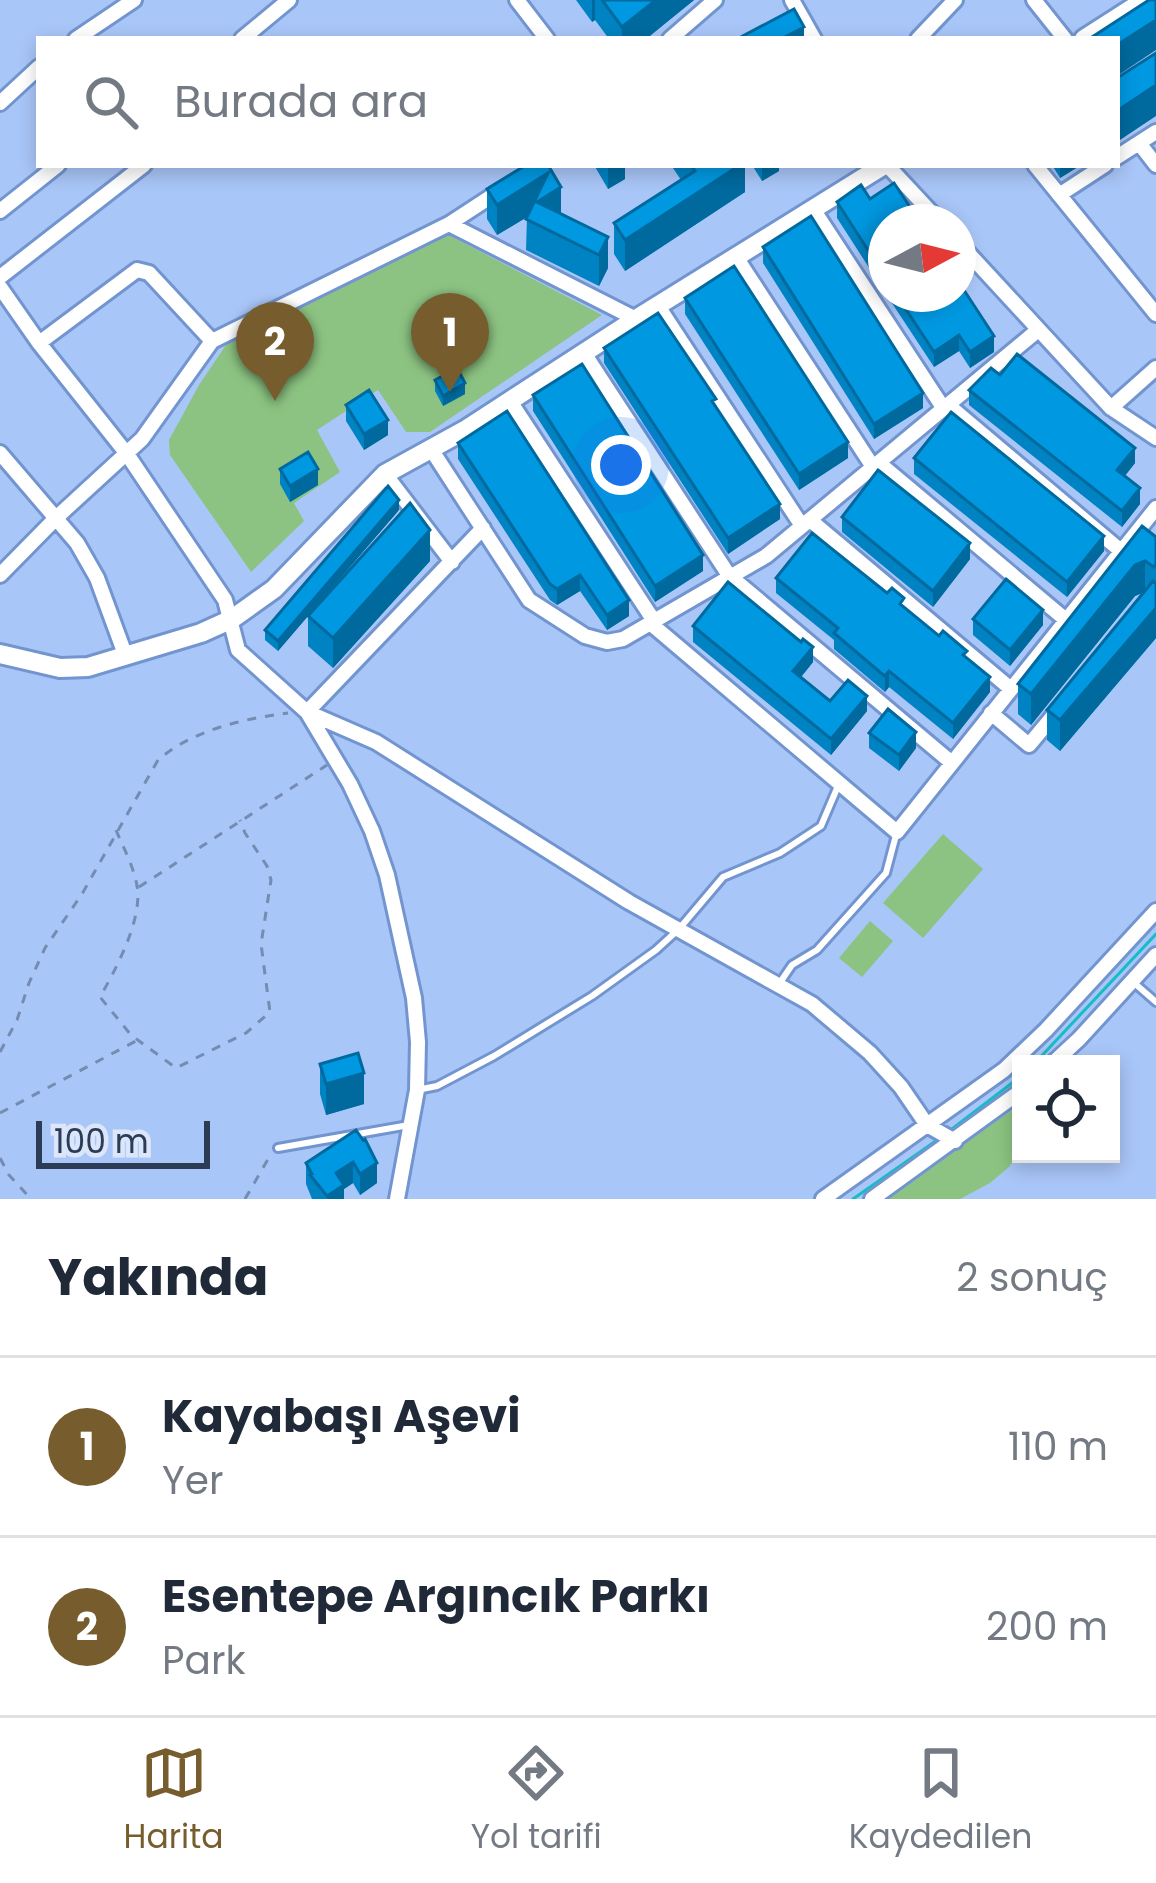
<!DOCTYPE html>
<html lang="tr">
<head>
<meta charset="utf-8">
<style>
	body { margin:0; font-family:Poppins,sans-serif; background:#f6f6f7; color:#1f2937 }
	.controls { position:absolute; right:36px; bottom:36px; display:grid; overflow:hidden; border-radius:0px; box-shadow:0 6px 18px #0003 }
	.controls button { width:108px; height:108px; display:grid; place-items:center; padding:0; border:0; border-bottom:3px solid #e0e1e3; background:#fff; color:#1f2937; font:60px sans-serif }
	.compass { position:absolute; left:868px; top:204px; width:108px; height:108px; border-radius:50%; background:#fff; box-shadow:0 6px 18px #0003; rotate:83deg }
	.scale { position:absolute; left:36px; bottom:30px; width:174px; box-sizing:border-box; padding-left:12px; border:6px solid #2d3c55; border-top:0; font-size:33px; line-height:42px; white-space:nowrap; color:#2d3c55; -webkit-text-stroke:9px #dbe6fa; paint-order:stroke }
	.you { position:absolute; left:621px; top:465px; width:42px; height:42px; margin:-30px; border:9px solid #fff; border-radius:50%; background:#1a73e8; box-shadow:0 0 0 18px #1a73e833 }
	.badge { display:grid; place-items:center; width:78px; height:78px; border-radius:50%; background:#775d2e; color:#fff; font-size:39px; font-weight:700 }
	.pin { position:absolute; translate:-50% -99px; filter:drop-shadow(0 3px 6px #0008) }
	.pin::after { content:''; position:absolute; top:63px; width:42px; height:36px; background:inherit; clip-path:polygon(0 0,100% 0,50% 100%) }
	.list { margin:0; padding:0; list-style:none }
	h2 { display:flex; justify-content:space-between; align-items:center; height:156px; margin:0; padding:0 48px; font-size:51px }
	h2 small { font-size:39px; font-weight:400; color:#747a83 }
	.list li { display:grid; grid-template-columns:78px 1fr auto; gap:36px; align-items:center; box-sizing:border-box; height:180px; padding:0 48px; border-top:3px solid #e0e1e3 }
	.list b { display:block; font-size:45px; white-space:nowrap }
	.list p { margin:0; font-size:39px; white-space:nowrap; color:#747a83 }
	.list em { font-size:39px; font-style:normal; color:#747a83 }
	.icon { flex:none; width:66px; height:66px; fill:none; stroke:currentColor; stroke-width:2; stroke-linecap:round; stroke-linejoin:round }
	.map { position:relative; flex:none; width:1156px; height:1199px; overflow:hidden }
	.search { position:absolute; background:#fff; box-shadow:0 6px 18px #0003; left:36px; right:36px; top:36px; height:132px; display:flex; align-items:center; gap:30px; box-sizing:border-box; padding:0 42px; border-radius:0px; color:#747a83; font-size:45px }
	.sheet { height:516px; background:#fff }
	nav { display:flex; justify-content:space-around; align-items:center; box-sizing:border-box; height:168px; border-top:3px solid #e0e1e3; background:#fff; font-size:33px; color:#747a83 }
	nav a { display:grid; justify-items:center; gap:6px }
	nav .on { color:#775d2e }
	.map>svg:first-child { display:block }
</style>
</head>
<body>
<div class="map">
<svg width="1156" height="1199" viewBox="0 0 1156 1199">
	<rect width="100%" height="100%" fill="#a9c6f8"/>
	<path fill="#8cc382" d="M441 231 602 315 430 432H406L378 390 317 430 340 472 294 503 304 521 251 572 170 455 169 440 199 385 226 345Z
		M943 834 983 869 923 938 883 903Z
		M870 921 893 941 862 977 839 958Z
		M1021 1104V1151L1009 1167 990 1183 960 1199H883Z"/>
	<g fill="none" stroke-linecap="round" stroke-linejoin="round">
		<path stroke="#15bdc5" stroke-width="3" d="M1034 1064 1156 934
			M948 1132 1021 1076
			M853 1199 940 1138"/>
		<g stroke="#7295d0" stroke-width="12">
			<path id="lane" d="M1132 981 1156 1002
				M779 984 792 965 817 950 886 873 896 835
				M417 1090 437 1086 494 1056 592 996 656 950 679 929 723 877 780 853 821 826 838 786
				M278 1148 409 1125"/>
		</g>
		<g stroke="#7295d0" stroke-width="20">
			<path id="street" d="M517 0 547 39
				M792 0 814 39
				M1034 0 1065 39
				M76 39 134 0
				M242 39 289 0
				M670 39 715 0
				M918 39 955 0
				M0 103 39 67
				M1139 143 1156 165
				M1117 157 1156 132
				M887 165 940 222
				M1035 165 1156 314
				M1059 195 1105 165
				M813 209 944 409
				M0 211 58 165
				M449 224 636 319
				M958 242 1111 408 1156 438
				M736 257 873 467
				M0 277 144 165
				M0 287 39 343 127 454 225 600 238 650 307 712 483 528
				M658 306 802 526
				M39 343 137 270 149 273 212 341
				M584 353 730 577
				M510 401 654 621
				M948 405 1121 551
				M1111 408 1156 368
				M431 449 529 600 585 636 607 642 623 639 766 556 1038 330
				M0 453 77 543 97 578 126 657
				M879 463 1066 620
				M385 474 452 562
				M810 520 1011 689
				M0 575 57 517 142 439 212 341 449 224 501 190
				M731 577 952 763
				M650 623 897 832 1156 508
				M307 712 376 742 629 902 812 1004 870 1053 901 1087 927 1125 955 1141
				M307 712 350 784 372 831 387 875 414 998 418 1042 417 1090 397 1199
				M991 713 1029 745 1059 709
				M1052 1064 1079 1039 1156 955
				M823 1199 1004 1070 1046 1030 1156 911
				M872 1199 1021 1091"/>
		</g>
		<g stroke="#7295d0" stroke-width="24">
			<path id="secondary" d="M1084 39 1145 0
				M0 654 60 668 88 667 201 633 232 619 274 589 385 474 465 430 636 319 884 165"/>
		</g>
		<path stroke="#748bb2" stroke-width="3" stroke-dasharray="9 9" stroke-linecap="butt" d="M116 830C123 847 134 867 137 886 143 919 116 969 100 997L131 1035 176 1068 246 1033 270 1012 261 944 271 880 267 866 245 833 240 820
			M139 887 327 765
			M0 1052 17 1020 29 983 45 948 82 894 158 760C193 730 242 719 288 713
			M0 1113 136 1041
			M0 1158 9 1175 31 1199
			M245 1199 271 1154"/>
		<use href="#lane" stroke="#fff" stroke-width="6"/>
		<use href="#street" stroke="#fff" stroke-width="14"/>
		<use href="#secondary" stroke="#fff" stroke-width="18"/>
	</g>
	<path fill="#0083c2" d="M576 0H694L646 39H609L595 20 592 22Z
		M594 165H625V179L608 189Z
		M671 165H745V192L625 271 614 254V223L681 180Z
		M752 165H779V171L762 181Z
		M1052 165H1081L1060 178Z
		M487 189 561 214 608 237V268L599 286 526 250 527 217 497 235 487 219Z
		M837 202 886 222V294L837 218Z
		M763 247 923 408 874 439 763 263Z
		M886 294H958L994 352 970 368 959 351 934 367Z
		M685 298 848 458 799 490 685 314Z
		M604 348 780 519 728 554 604 363Z
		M1000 375 1135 463 1125 476 1140 504 1122 527 969 405V390Z
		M435 380 465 394 443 406 435 391Z
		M533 395 703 571 655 602 533 411Z
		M346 405 388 435 364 450 346 421Z
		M458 443 629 616 607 630 580 591 557 605 550 600 458 459Z
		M914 458 1104 551 1067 597 914 474Z
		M280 469 318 485 290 502 280 484Z
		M399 510 314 608 430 561 333 668 308 646V616L278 651 265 640V630Z
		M842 517 970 559 933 607 842 532Z
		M1156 537V638L1060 751 1047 740V710L1144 592 1135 596 1031 725 1018 714V684Z
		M776 578 904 607 967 658 990 692 953 739 889 687 885 692 834 649V640L776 593Z
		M973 619 1043 625 1010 666 973 635Z
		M693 626 813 662 801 677 830 701 867 711 831 755 693 642Z
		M869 733 916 748 899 771 869 748Z
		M320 1064 364 1104 326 1115 320 1094Z
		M356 1130 377 1183 360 1195 353 1183 344 1189V1199H312L306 1184V1163Z"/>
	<path fill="#006a9e" d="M592 0H595V20L592 22Z
		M656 0H694L646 39H622V27Z
		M1156 20V50L1117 76V45Z
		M804 27V39H781Z
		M1156 85V116L1117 142V111Z
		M608 165H625V179L608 189Z
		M740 165H745V192L625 271V240Z
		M762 165H779V171L762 181Z
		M1060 165H1081L1060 178Z
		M548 173 561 187V217L537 211 497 235V205Z
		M608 237V268L599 286V255Z
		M959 335V351L934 367V352Z
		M994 336V352L970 368V352Z
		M465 383V394L443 406V396Z
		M923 393V408L874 439V424Z
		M388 420V435L364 450V434Z
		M848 442V458L799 490V474Z
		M1135 448V463L1117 485V470Z
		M318 469V485L290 502V486Z
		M1140 488V504L1122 527V511Z
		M399 500V510L278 651V641Z
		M780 504V519L728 554V538Z
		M430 530V561L333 668V638Z
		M1104 536V551L1067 597V582Z
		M970 543V559L933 607V591Z
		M703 555V571L655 602V586Z
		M1145 561V592L1135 596 1031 725V694L1135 565Z
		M580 575V591L557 605V589Z
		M629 600V616L607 630V615Z
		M1156 608V638L1060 751V720Z
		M1043 610V625L1010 666V650Z
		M813 647V662L793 687V671Z
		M889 671V687L885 692V676Z
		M990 677V692L953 739V723Z
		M867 696V711L831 755V739Z
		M916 732V748L899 771V755Z
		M364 1073V1104L326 1115V1084Z
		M353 1162V1183L344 1189V1199H327L336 1173Z
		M377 1163V1183L360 1195V1174Z"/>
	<path fill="#0098e1" stroke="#006a9e" stroke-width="3" d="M602 0H656L622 27Z
		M1149 0H1156V20L1117 45V39H1089Z
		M794 9 804 27 781 39H737Z
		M1156 53V85L1117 111V78Z
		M526 165H548L561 187 537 202 608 237 599 255 526 219 548 173 497 205 487 189Z
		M691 165H740L625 240 614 223 695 171Z
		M894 183 920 222H886V278L837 202 861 185 870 199Z
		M811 216 923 393 874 424 763 247Z
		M734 266 848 442 799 474 685 298Z
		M958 281 994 336 970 352 959 335 934 352 896 294H958Z
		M658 313 716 399 712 401 780 504 728 538 604 348Z
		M1017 354 1135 448 1117 470 1140 488 1122 511 969 390 991 368 1000 375Z
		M582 364 703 555 655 586 533 395Z
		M457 368 465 383 443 396 435 380Z
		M369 390 388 420 364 434 346 405Z
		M507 411 629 600 607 615 580 575 557 589 550 584 458 443Z
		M951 412 1104 536 1067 582 914 458Z
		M308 452 318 469 290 486 280 469Z
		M878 470 970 543 933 591 842 517Z
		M388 486 399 500 278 641 265 630Z
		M410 503 430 530 333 638 308 616Z
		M1142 526 1156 537V564L1154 567 1145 561 1135 565 1031 694 1018 684Z
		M812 533 887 593 892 588 904 598 900 604 939 636 943 631 967 651 963 655 990 677 953 723 889 671 885 676 881 673 834 633 838 628 776 578Z
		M1006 579 1043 610 1010 650 973 619Z
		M1153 581 1156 583V608L1060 720 1047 710Z
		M728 582 801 642 803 639 813 647 793 671 830 701 848 680 867 696 831 739 693 626Z
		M888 709 916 732 899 755 869 733Z
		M358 1053 364 1073 326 1084 320 1064Z
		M356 1130 363 1140 365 1139 377 1163 360 1174 353 1162 336 1173 344 1185 327 1196 310 1175 312 1174 306 1163Z"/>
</svg>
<div class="controls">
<button><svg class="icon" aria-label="locate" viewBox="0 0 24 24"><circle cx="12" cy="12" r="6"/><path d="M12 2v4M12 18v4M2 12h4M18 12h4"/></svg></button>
</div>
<svg class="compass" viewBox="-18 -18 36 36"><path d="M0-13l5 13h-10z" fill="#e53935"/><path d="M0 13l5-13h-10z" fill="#747a83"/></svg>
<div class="scale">100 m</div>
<div class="you"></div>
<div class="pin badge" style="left:450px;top:392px">1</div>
<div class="pin badge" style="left:275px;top:401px">2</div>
<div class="search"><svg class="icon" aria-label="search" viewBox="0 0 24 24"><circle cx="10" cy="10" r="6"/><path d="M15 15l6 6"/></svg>Burada ara</div>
</div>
<section class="sheet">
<h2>Yakında<small>2 sonuç</small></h2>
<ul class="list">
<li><span class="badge">1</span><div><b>Kayabaşı Aşevi</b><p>Yer</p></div><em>110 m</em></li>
<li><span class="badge">2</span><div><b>Esentepe Argıncık Parkı</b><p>Park</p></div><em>200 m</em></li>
</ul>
</section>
<nav>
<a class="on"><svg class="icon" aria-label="map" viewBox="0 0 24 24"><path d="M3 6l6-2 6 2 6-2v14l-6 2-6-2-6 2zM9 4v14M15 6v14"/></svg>Harita</a>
<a><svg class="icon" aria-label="directions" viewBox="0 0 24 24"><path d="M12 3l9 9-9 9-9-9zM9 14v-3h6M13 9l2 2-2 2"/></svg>Yol tarifi</a>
<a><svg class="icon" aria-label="saved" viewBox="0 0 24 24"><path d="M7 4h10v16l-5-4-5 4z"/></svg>Kaydedilen</a>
</nav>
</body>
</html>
